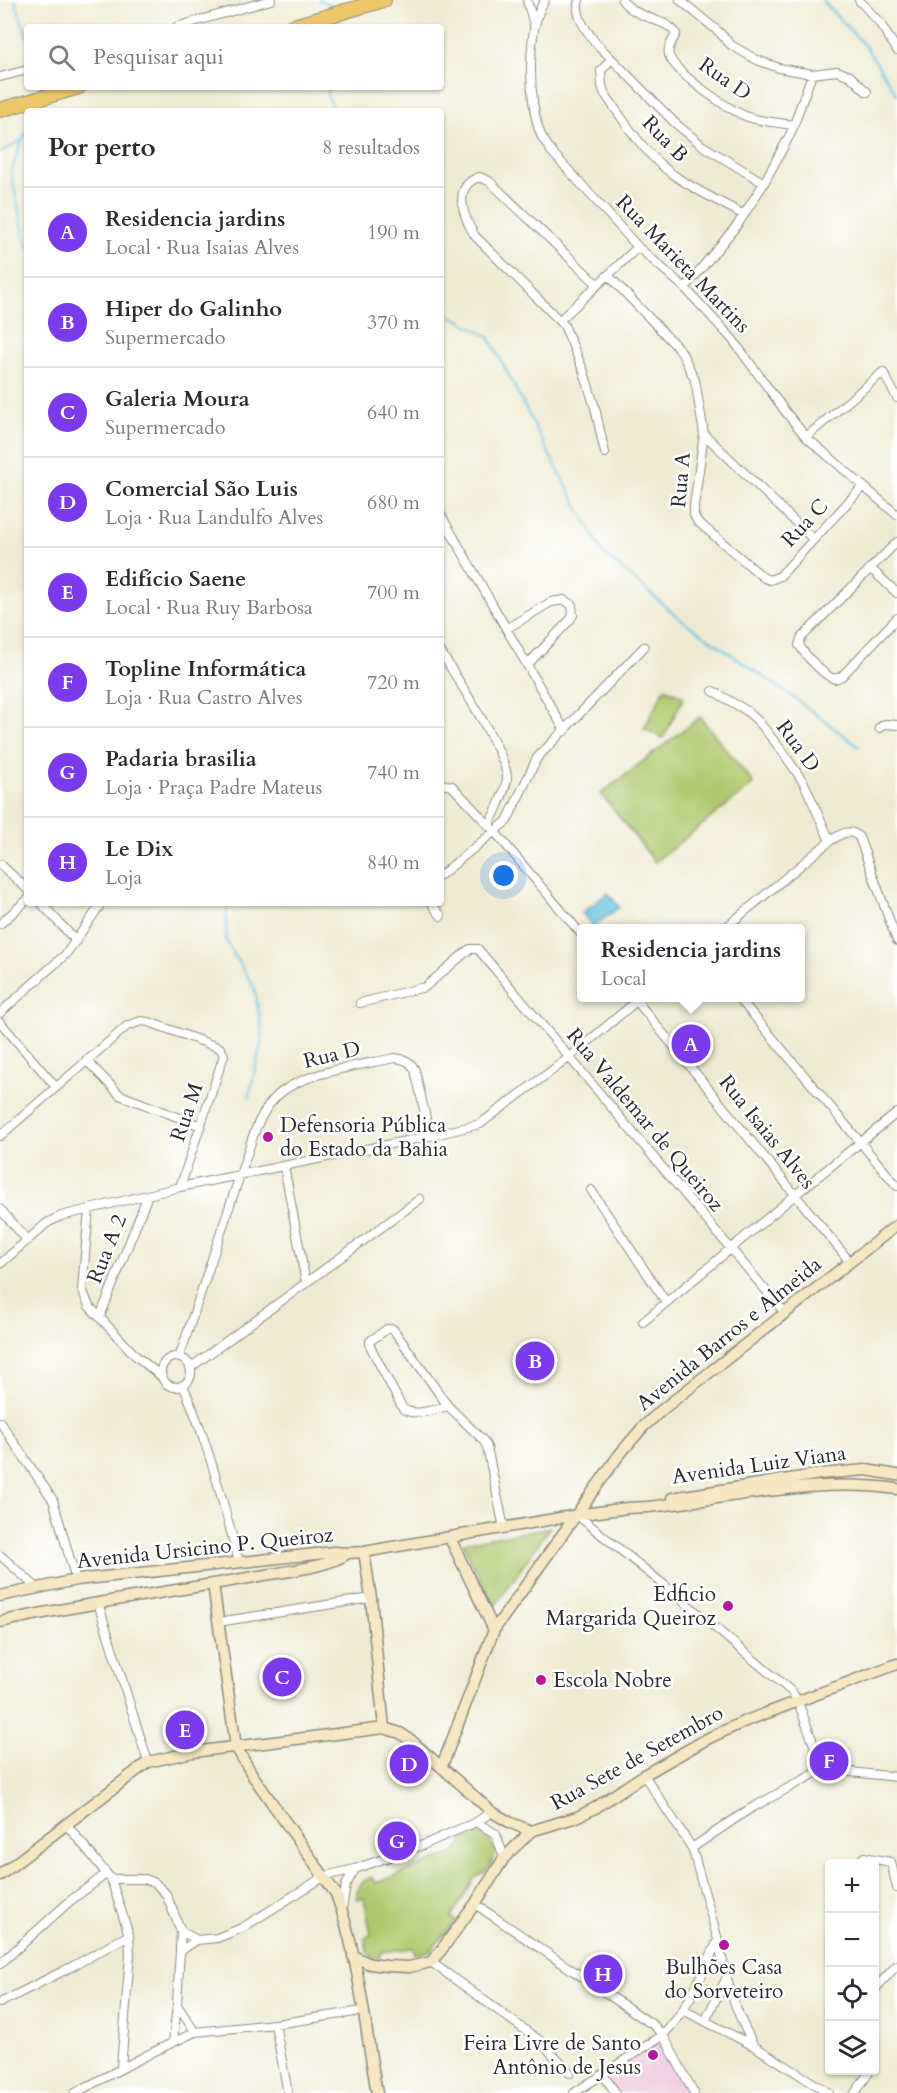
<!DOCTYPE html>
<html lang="pt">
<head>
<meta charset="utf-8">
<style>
	body { margin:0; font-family:Cardo,serif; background:#f7f7f7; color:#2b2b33 }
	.controls { position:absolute; right:18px; bottom:18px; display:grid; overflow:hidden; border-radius:6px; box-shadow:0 2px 4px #0004 }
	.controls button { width:54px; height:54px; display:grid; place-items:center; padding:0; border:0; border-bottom:2px solid #e1e1e2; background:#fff; color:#2b2b33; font:30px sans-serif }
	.you { position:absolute; left:504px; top:876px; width:21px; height:21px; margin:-15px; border:4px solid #fff; border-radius:50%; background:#1a73e8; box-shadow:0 0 0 9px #1a73e833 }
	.badge { display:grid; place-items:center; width:39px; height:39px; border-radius:50%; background:#7c3aed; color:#fff; font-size:20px; font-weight:700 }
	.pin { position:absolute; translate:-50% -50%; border:3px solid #fff; box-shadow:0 2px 6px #0006 }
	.popup { position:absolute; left:577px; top:924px; width:228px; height:78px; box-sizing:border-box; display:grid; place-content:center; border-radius:6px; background:#fff; filter:drop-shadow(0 2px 4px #0005); font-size:20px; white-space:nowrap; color:#7c7c81 }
	.popup b { font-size:22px; color:#2b2b33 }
	.popup::after { content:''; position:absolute; left:50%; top:100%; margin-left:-12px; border:12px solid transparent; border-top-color:#fff }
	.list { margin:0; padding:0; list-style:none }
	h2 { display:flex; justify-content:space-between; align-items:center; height:78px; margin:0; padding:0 24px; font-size:26px }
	h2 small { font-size:20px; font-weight:400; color:#7c7c81 }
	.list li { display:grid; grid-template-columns:39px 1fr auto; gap:18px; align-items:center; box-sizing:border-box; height:90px; padding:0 24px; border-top:2px solid #e1e1e2 }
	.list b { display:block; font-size:22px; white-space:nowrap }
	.list p { margin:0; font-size:20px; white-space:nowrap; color:#7c7c81 }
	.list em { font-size:20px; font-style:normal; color:#7c7c81 }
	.icon { flex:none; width:33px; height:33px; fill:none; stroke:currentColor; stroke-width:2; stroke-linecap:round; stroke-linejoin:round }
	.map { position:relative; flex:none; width:897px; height:2093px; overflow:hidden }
	.search { position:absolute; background:#fff; box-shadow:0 2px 4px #0004; left:24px; top:24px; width:420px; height:66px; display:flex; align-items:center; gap:15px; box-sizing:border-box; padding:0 21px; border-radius:6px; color:#7c7c81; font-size:22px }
	.panel { position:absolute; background:#fff; box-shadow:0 2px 4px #0004; left:24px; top:108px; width:420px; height:798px; border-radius:6px }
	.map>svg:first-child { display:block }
</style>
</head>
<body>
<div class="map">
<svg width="897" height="2093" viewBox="0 0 897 2093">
	<rect width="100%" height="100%" fill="#fff"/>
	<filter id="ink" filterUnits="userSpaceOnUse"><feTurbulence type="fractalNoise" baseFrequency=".0167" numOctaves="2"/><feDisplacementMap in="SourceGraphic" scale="12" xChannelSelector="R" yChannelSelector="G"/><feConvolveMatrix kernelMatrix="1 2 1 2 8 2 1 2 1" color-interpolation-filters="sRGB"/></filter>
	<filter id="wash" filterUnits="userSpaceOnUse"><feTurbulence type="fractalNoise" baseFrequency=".008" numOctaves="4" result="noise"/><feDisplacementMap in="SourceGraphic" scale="24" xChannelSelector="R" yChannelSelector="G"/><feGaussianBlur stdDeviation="1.35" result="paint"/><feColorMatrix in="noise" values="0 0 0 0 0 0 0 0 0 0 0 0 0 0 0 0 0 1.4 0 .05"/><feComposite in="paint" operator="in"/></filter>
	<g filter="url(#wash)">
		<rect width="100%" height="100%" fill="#efebd3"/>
		<path fill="#f1d0e3" d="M663 2035 694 2093H616L603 2075Z"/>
		<path fill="#afc96f" stroke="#6d7a4d" stroke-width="1.5" d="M665 688 684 697 663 738 644 729Z
			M700 717 754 784 655 862 601 794Z
			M550 1527 495 1606 462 1543Z
			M476 1834C486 1836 491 1841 496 1851L492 1862 486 1871 474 1879 451 1918 456 1921 430 1951 415 1954 413 1948 381 1952 379 1959 372 1957 367 1952 365 1937 371 1935 364 1898 357 1899C356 1886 360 1883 371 1877L376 1883 451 1854 456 1852 467 1835Z"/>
		<path fill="#61c1df" stroke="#467685" stroke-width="1.5" d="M608 893 619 907 593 927 582 913Z"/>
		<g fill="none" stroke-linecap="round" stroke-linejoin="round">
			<path stroke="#61c1df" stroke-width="2" d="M15 0 27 37
				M319 0 330 4 334 9
				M822 0 866 47 897 95
				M341 18 343 27
				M330 87 327 94 334 111
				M39 93 40 87
				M22 140 11 173 27 248
				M0 153 22 140 27 132
				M441 306 447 313 489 337 547 450 603 553 679 618 797 700 859 747
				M227 903 226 941 254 987 263 1035 249 1097"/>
		</g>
	</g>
	<g filter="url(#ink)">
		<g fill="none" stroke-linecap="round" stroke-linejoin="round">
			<g stroke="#8d8b7f" stroke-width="10">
				<path id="street" d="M527 0 534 25
					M545 0C526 28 528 104 541 135 544 141 548 146 551 151L638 247 685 288 733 340 785 411 806 437 897 515
					M579 0C574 15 586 30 595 42L675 123 703 146 764 183
					M622 0C638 21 668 18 676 34 673 40 667 48 669 55 674 73 731 111 748 117 763 122 779 123 794 125
					M680 0 719 32 731 45 757 60 779 68 812 74 837 71 850 76 867 92
					M859 0 879 22 897 50
					M176 27 271 0
					M611 59 601 71 602 86 605 94C626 124 647 158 678 178 699 192 723 203 744 215
					M0 77 27 70
					M608 275 681 351 695 380 704 434 694 506V515L697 521 764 578 770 580 780 576 863 486
					M597 284 489 181 479 177C451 187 464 218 475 236L564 325 584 372 595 408 605 453
					M685 288 738 224 764 183 791 133 812 74
					M560 320 638 247
					M704 434 813 539
					M806 437 883 372 897 398
					M441 515 565 731
					M897 542 801 638 799 645C805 655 825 677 835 679L842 676 897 618
					M870 568 897 593
					M506 629 551 602 564 600 572 605 573 615 570 620 528 664
					M441 652C456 677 506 753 507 777 507 790 494 813 489 826
					M713 691 747 711 759 722 782 751 804 783 830 841
					M879 728 885 724 897 725
					M441 784 452 786 495 832 582 935
					M0 864 27 889
					M441 875 507 821 537 758 644 647
					M41 903 76 941
					M431 903 441 916
					M0 924 27 900
					M725 928 830 841C840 835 849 827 859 837L897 941
					M739 998 897 1186
					M635 999 850 1262
					M360 1003 425 987 466 952 470 949H478L785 1313
					M0 1013 66 954 99 907
					M0 1022 56 1087
					M86 1060 120 1095 201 1126
					M0 1136 127 1026 141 1021 149 1022 220 1048 224 1055 180 1187
					M284 1166 306 1283
					M591 1190 666 1302
					M0 1209 27 1240
					M89 1209 82 1289 89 1306 136 1356 162 1377
					M0 1264 47 1223 61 1216 180 1187 430 1136 480 1124 570 1057 640 998
					M100 1317 148 1195
					M643 1322 795 1195 897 1113
					M161 1372a15 15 0 1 1 30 0a15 15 0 1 1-30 0Z
					M179 1358 252 1139C257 1124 263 1110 275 1098 299 1072 359 1066 394 1058 405 1059 410 1061 415 1070L430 1136
					M190 1368 420 1199
					M183 1385C208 1442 223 1502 239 1562
					M448 1406C435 1409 416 1417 403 1409L370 1346V1341L387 1329H393L448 1406 483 1440 487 1447 504 1528
					M0 1422 53 1500 76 1580
					M577 1515 663 1584 792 1692 798 1702 823 1769
					M0 1555 37 1588
					M98 1603 148 1762
					M218 1622 371 1598
					M823 1769 897 1777
					M476 1822 496 1834 504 1858
					M67 1825 111 1879 129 1935 130 1954 121 2068
					M692 1848 748 1810 823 1769
					M857 1864 864 1857 891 1862 897 1888
					M111 1879H145L155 1883 166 1894 181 1931 197 1940
					M475 1904 653 2025 663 2035 694 2093
					M342 1909 346 1885 355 1869
					M718 1940C727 1981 733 2007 753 2044
					M180 1951 197 1940 217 1938 242 1928 325 1876 355 1869 423 1845 476 1822 492 1812
					M431 1962 539 2040 570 2073
					M0 1964 70 1901 106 1874
					M874 1990 897 1965
					M0 2003 75 1965 129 1935
					M177 2005 195 2032
					M683 2010 754 2046 829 2093
					M705 2021 726 1979
					M275 2024 288 2093
					M173 2042 177 2005 181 1931
					M603 2075 616 2093
					M75 2093 151 2053 195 2032 275 2024 362 2011
					M574 2093 663 2035C689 2009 702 1973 718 1940L692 1848 644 1775
					M855 2093 868 2074"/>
			</g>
			<g stroke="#8d8b7f" stroke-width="13">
				<path id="secondary" d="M672 1498 820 1474 866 1470 897 1475
					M450 1538 494 1630
					M364 1552 371 1598 384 1728
					M213 1584 236 1747 253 1776 336 1894C359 1955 365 2029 377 2093
					M0 1596 76 1580 334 1552 348 1553 364 1552 577 1515 627 1508 647 1507C728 1499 816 1477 897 1489
					M0 1622C84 1603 170 1592 254 1577 280 1572 328 1568 348 1553
					M442 1766 494 1630 619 1455 642 1428 663 1409 897 1225
					M0 1875 148 1762 193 1752 384 1728 400 1733 412 1741 492 1812 511 1823 531 1831
					M353 1956 370 1964 387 1966 409 1967 431 1962 442 1949 475 1904 504 1858 531 1831 577 1817 595 1808 644 1775 707 1739 743 1722 897 1664"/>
			</g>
			<g stroke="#8d8b7f" stroke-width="16">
				<path id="highway" d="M290 27 384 0
					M0 110 79 87"/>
			</g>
			<use href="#street" stroke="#fff" stroke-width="8"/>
			<use href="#secondary" stroke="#f7e8c3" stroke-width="10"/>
			<use href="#highway" stroke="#ecc669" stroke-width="14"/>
		</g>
	</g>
	<g fill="#b5179e" stroke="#fff" stroke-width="2">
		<circle cx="268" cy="1137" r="6"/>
		<circle cx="728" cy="1606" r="6"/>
		<circle cx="541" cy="1680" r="6"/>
		<circle cx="724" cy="1945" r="6"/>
		<circle cx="653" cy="2055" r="6"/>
	</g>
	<g text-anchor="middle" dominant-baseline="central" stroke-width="5" stroke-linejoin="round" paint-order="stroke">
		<g font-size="21" fill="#2b2b2b" stroke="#fff">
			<text transform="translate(725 79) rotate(35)">Rua D</text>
			<text transform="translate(665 139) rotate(46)">Rua B</text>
			<text transform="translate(683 264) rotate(46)">Rua Marieta Martins</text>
			<text transform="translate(681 480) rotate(-85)">Rua A</text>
			<text transform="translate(805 523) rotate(-47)">Rua C</text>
			<text transform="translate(798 746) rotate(54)">Rua D</text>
			<text transform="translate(332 1055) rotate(-14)">Rua D</text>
			<text transform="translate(187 1112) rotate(-71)">Rua M</text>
			<text transform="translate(645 1120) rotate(50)">Rua Valdemar de Queiroz</text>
			<text transform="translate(767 1132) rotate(51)">Rua Isaias Alves</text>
			<text transform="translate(107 1249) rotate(-68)">Rua A 2</text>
			<text transform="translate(729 1334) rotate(-39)">Avenida Barros e Almeida</text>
			<text transform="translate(759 1465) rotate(-8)">Avenida Luiz Viana</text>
			<text transform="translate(205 1548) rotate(-6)">Avenida Ursicino P. Queiroz</text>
			<text transform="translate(637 1758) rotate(-29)">Rua Sete de Setembro</text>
		</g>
		<g font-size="21" fill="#2b2b2b" stroke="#fff" text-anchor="start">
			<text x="280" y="1125">Defensoria Pública<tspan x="280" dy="24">do Estado da Bahia</tspan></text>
			<text x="716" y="1594" text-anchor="end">Edficio<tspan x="716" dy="24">Margarida Queiroz</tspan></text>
			<text x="553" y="1680">Escola Nobre</text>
			<text x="724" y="1967" text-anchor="middle">Bulhões Casa<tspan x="724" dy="24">do Sorveteiro</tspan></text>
			<text x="641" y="2043" text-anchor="end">Feira Livre de Santo<tspan x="641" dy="24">Antônio de Jesus</tspan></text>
		</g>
	</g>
</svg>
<div class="controls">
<button>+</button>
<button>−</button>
<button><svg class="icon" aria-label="locate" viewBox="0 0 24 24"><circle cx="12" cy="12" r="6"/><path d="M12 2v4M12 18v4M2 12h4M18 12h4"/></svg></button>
<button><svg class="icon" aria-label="layers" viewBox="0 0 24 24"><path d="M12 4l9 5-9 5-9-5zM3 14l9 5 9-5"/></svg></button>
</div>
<div class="you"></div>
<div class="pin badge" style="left:691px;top:1044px">A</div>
<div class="popup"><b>Residencia jardins</b>Local</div>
<div class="pin badge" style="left:535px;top:1361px">B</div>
<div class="pin badge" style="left:282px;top:1677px">C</div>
<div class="pin badge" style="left:409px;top:1764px">D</div>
<div class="pin badge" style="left:185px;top:1730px">E</div>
<div class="pin badge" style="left:829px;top:1761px">F</div>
<div class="pin badge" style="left:397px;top:1841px">G</div>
<div class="pin badge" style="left:603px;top:1974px">H</div>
<div class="search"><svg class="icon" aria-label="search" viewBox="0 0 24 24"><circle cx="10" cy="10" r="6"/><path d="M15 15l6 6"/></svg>Pesquisar aqui</div>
<section class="panel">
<h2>Por perto<small>8 resultados</small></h2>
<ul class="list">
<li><span class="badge">A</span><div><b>Residencia jardins</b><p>Local · Rua Isaias Alves</p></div><em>190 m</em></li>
<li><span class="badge">B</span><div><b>Hiper do Galinho</b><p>Supermercado</p></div><em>370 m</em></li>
<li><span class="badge">C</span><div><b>Galeria Moura</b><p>Supermercado</p></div><em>640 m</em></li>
<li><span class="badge">D</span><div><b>Comercial São Luis</b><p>Loja · Rua Landulfo Alves</p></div><em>680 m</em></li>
<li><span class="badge">E</span><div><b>Edifício Saene</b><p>Local · Rua Ruy Barbosa</p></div><em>700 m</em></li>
<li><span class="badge">F</span><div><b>Topline Informática</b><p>Loja · Rua Castro Alves</p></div><em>720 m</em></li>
<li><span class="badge">G</span><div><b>Padaria brasilia</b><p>Loja · Praça Padre Mateus</p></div><em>740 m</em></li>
<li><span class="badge">H</span><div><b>Le Dix</b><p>Loja</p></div><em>840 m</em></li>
</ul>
</section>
</div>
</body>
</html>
